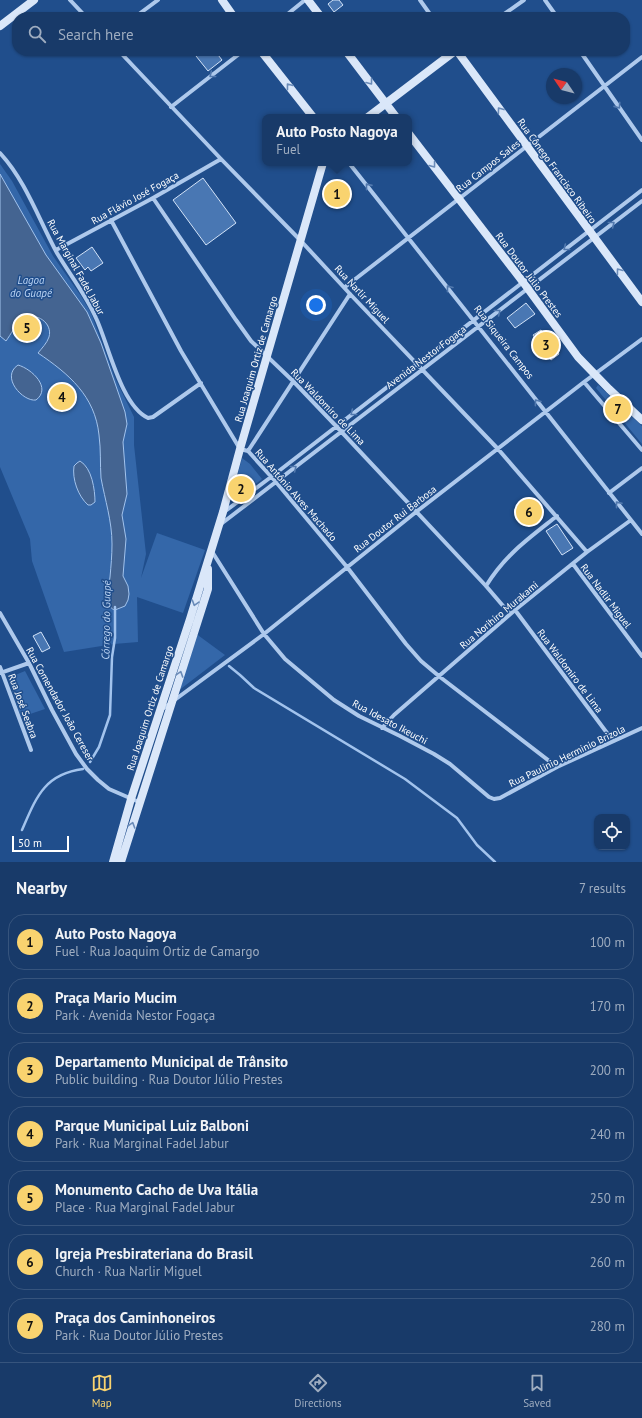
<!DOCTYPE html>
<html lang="en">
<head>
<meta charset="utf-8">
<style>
	body { margin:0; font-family:"PT Sans",sans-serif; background:#21416f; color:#f1f3f6 }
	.controls { position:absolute; right:12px; bottom:12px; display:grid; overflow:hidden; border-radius:8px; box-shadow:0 1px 3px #0004 }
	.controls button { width:36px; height:36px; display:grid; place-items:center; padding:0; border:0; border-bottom:1px solid #36547d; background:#183a69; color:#f1f3f6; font:20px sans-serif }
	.compass { position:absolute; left:546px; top:68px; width:36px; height:36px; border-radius:50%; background:#183a69; box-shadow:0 1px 3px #0004; rotate:305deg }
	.scale { position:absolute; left:12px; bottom:10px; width:57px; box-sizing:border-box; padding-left:4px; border:2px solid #fff; border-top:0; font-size:11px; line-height:14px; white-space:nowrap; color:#fff; -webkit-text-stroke:3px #204e8c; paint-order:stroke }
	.you { position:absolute; left:316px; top:305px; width:14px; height:14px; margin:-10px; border:3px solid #fff; border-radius:50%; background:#1a73e8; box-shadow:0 0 0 6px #1a73e833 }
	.badge { display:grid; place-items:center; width:26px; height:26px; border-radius:50%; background:#f9d36f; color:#111; font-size:13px; font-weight:700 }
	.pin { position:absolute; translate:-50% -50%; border:2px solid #fff; box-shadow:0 1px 4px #0006 }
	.popup { position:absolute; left:262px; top:114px; width:150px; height:52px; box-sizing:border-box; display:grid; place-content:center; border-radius:8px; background:#183a69; filter:drop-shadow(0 1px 3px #0005); font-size:13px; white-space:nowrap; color:#9fadc0 }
	.popup b { font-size:15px; color:#f1f3f6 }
	.popup::after { content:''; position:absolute; left:50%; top:100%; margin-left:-8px; border:8px solid transparent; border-top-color:#183a69 }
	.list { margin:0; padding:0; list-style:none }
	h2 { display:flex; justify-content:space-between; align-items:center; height:52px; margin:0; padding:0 16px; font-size:17px }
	h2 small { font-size:13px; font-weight:400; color:#9fadc0 }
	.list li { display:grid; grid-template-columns:26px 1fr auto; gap:12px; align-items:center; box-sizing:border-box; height:56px; margin:0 8px 8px; padding:0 8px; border:1px solid #36547d; border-radius:16px }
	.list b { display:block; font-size:15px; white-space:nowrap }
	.list p { margin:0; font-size:13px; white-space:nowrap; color:#9fadc0 }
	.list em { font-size:13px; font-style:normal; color:#9fadc0 }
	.icon { flex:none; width:22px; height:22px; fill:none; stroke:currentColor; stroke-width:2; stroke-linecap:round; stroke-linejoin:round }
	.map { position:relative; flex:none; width:642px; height:862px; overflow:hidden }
	.search { position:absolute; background:#183a69; box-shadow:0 1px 3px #0004; left:12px; right:12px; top:12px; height:44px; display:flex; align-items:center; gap:10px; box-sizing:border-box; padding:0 14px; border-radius:16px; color:#9fadc0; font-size:15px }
	.sheet { height:500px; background:#183a69 }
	nav { display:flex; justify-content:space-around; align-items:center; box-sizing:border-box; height:56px; border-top:1px solid #36547d; background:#183a69; font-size:11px; color:#9fadc0 }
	nav a { display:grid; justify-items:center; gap:2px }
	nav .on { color:#f9d36f }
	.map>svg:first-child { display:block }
</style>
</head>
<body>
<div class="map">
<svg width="642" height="862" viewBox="0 0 642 862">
	<rect width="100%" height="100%" fill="#204e8c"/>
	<path fill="#3467a9" d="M0 164 12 181 53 256 81 296 91 313 115 378 134 417V445L146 554 141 578 157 533 205 550 183 613 137 597 138 642 114 644 64 652 32 561 30 539 0 467Z
		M598 385 642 426V444L596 388Z
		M242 458 250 464 262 479 236 499 231 501Z
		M195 633 225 655 178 691Z
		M25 671 45 709 21 717 8 678Z"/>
	<path fill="#446491" stroke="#a2c3ed" d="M0 174 46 255 87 312 101 343 125 412 127 424 123 442 127 494 122 515 126 539 123 576 128 586 129 594 128 600 125 606 115 610C111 609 109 606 108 601 106 594 109 585 110 577 111 566 112 555 112 544 112 521 105 500 101 478 100 464 101 450 99 435 95 396 69 374 38 353 42 348 47 343 49 337 53 323 36 311 23 319 16 324 11 334 6 341L0 336Z
		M18 365C32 369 52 388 36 400 23 402 0 377 18 365Z
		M80 461C92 468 95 490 95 502L91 505H88C78 496 72 479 74 466L77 463Z"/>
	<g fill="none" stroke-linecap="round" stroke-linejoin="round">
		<path stroke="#a2c3ed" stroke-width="2.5" d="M229 666 240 675 254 688 405 779 457 818 477 845 495 862
			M90 762 99 747 110 715 112 657 115 638V607
			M22 830C36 798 44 774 83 769"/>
	</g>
	<path fill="#4977b3" stroke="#d3e3f8" d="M333 0H339L343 5 334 12 328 4Z
		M192 51H215L222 60 208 71Z
		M203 178 236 223 206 245 173 200Z
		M92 247 103 263 91 271 88 267 85 270 76 258Z
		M526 303 535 314 515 328 507 318Z
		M541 330 559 354 551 360 533 335Z
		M533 501 540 508 524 523 517 515Z
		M557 524 573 548 562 555 546 531Z
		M41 632 50 648 42 652 33 636Z"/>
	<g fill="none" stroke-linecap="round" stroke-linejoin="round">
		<path stroke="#aec9ec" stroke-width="4" d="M70 0 86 17
			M420 0 432 17
			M545 0 557 17
			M135 17 158 0
			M284 17 305 0
			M500 17 524 0
			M119 51 221 159 301 241 350 294 498 449 587 552
			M580 51 642 140
			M171 107 243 51
			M0 153C26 181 39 220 57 253 70 275 86 295 96 318 108 343 121 406 148 418L153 417 201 383
			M349 163 642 534
			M153 198 236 320 251 341 294 382 336 426 486 586 510 614
			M111 220 181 351 240 449 248 451 276 482 347 567 406 644 421 661 440 677 557 767
			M56 250 153 198 221 159
			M345 287 642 57
			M584 382 642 450
			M248 451 350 294
			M609 493 642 468
			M224 512 271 477 642 190
			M221 524 642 201
			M211 550 264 634 285 659 334 700 359 716 400 736 434 754 450 764 489 797 494 799 500 798 557 767 642 728
			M573 564 642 656
			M486 586C506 554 528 539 557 516
			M515 610 613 741
			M0 613 29 663 52 710 76 754 87 769 98 780 109 789 139 802
			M0 667 31 750
			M0 673 29 663
			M161 710 264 634 416 512 584 382 642 339
			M382 728 394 715 515 610 587 552 631 520"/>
		<path stroke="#dae7f9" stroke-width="8" d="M222 0 234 17
			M308 0 321 17
			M0 26 34 0
			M261 51 313 117
			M346 51 396 117
			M457 51 642 302
			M368 117 455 51
			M409 134 523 282 578 357 609 389 642 420
			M113 862 131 799 190 619 223 512 240 449 323 163
			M121 862 208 589V569"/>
	</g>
	<defs><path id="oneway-chevron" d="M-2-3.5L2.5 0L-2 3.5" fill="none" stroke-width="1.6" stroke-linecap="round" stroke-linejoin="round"/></defs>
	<g stroke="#5279ae">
		<use href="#oneway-chevron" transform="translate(212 75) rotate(142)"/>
		<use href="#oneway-chevron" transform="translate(618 106) rotate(55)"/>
		<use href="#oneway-chevron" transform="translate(368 186) rotate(-129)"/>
		<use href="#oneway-chevron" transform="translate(612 224) rotate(-38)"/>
		<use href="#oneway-chevron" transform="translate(566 248) rotate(142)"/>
		<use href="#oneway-chevron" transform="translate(449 288) rotate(-128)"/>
		<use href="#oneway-chevron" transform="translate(498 312) rotate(-38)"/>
		<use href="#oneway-chevron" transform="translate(537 402) rotate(-127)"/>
		<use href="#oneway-chevron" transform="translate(353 413) rotate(142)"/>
		<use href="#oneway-chevron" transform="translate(294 468) rotate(-38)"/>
		<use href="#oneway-chevron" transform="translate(618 504) rotate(-129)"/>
	</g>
	<g stroke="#6a8bb8">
		<use href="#oneway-chevron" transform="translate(370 82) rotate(53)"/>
		<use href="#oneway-chevron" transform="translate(289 86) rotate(-128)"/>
		<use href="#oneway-chevron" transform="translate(500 110) rotate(-126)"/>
		<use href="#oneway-chevron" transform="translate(433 165) rotate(53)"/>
		<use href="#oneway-chevron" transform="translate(619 271) rotate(-127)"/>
		<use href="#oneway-chevron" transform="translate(195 603) rotate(107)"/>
		<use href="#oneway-chevron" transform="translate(180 674) rotate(-72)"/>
		<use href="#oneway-chevron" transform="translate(132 825) rotate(-73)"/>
	</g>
	<g text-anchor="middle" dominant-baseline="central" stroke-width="3" stroke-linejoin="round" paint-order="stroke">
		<g font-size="10" fill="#fff" stroke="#204e8c">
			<text transform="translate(488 166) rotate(-38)">Rua Campos Sales</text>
			<text transform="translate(557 171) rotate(54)">Rua Cônego Francisco Ribeiro</text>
			<text transform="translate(135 198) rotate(-29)">Rua Flávio José Fogaça</text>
			<text transform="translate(76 267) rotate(61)">Rua Marginal Fadel Jabur</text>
			<text transform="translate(529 275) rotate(53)">Rua Doutor Júlio Prestes</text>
			<text transform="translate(362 294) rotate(47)">Rua Narlir Miguel</text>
			<text transform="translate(504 342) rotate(52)">Rua Siqueira Campos</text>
			<text transform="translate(426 357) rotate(-37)">Avenida Nestor Fogaça</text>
			<text transform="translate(256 359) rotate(-74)">Rua Joaquim Ortiz de Camargo</text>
			<text transform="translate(328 407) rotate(46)">Rua Waldomiro de Lima</text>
			<text transform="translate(296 495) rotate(49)">Rua Antônio Alves Machado</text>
			<text transform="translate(395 519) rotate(-38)">Rua Doutor Rui Barbosa</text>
			<text transform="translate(606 596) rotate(53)">Rua Nadlir Miguel</text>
			<text transform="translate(499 615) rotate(-40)">Rua Norihiro Murakami</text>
			<text transform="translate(570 671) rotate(53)">Rua Waldomiro de Lima</text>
			<text transform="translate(60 704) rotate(61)">Rua Comendador João Cereser</text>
			<text transform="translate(23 706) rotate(70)">Rua José Seabra</text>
			<text transform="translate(150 708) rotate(-72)">Rua Joaquim Ortiz de Camargo</text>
			<text transform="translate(390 722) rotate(28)">Rua Idesato Ikeuchi</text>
			<text transform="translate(567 756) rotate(-26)">Rua Paulinio Herminio Brizola</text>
		</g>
		<g font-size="11" font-style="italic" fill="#bad3f3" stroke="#204e8c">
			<text x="31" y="280">Lagoa<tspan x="31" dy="13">do Guapé</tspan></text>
			<text transform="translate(106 620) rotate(-89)">Córrego do Guapé</text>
		</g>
	</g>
</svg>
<div class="controls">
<button><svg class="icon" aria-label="locate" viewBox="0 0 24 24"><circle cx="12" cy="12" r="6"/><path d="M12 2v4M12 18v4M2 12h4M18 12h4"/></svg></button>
</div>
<svg class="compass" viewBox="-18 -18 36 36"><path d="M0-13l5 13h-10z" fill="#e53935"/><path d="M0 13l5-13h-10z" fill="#9fadc0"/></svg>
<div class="scale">50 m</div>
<div class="you"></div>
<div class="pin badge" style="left:337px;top:194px">1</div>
<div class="popup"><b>Auto Posto Nagoya</b>Fuel</div>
<div class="pin badge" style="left:241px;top:489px">2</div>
<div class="pin badge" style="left:546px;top:345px">3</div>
<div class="pin badge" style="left:62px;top:397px">4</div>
<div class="pin badge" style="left:27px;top:328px">5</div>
<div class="pin badge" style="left:529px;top:512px">6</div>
<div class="pin badge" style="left:618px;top:409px">7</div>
<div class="search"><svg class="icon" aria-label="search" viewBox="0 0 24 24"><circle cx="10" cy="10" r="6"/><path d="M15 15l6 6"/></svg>Search here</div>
</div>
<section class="sheet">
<h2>Nearby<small>7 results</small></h2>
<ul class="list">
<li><span class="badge">1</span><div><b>Auto Posto Nagoya</b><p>Fuel · Rua Joaquim Ortiz de Camargo</p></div><em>100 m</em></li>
<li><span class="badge">2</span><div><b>Praça Mario Mucim</b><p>Park · Avenida Nestor Fogaça</p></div><em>170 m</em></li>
<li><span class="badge">3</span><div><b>Departamento Municipal de Trânsito</b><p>Public building · Rua Doutor Júlio Prestes</p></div><em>200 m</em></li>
<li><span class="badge">4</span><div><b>Parque Municipal Luiz Balboni</b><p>Park · Rua Marginal Fadel Jabur</p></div><em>240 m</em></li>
<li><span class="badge">5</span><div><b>Monumento Cacho de Uva Itália</b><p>Place · Rua Marginal Fadel Jabur</p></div><em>250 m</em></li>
<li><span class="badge">6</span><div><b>Igreja Presbirateriana do Brasil</b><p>Church · Rua Narlir Miguel</p></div><em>260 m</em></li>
<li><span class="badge">7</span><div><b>Praça dos Caminhoneiros</b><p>Park · Rua Doutor Júlio Prestes</p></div><em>280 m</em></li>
</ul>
</section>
<nav>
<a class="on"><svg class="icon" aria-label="map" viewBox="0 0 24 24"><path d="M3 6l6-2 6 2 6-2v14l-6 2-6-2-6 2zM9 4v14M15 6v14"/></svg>Map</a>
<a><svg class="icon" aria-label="directions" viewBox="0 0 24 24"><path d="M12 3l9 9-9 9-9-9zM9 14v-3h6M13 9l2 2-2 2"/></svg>Directions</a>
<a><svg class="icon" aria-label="saved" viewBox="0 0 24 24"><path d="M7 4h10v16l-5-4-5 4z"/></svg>Saved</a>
</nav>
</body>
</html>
